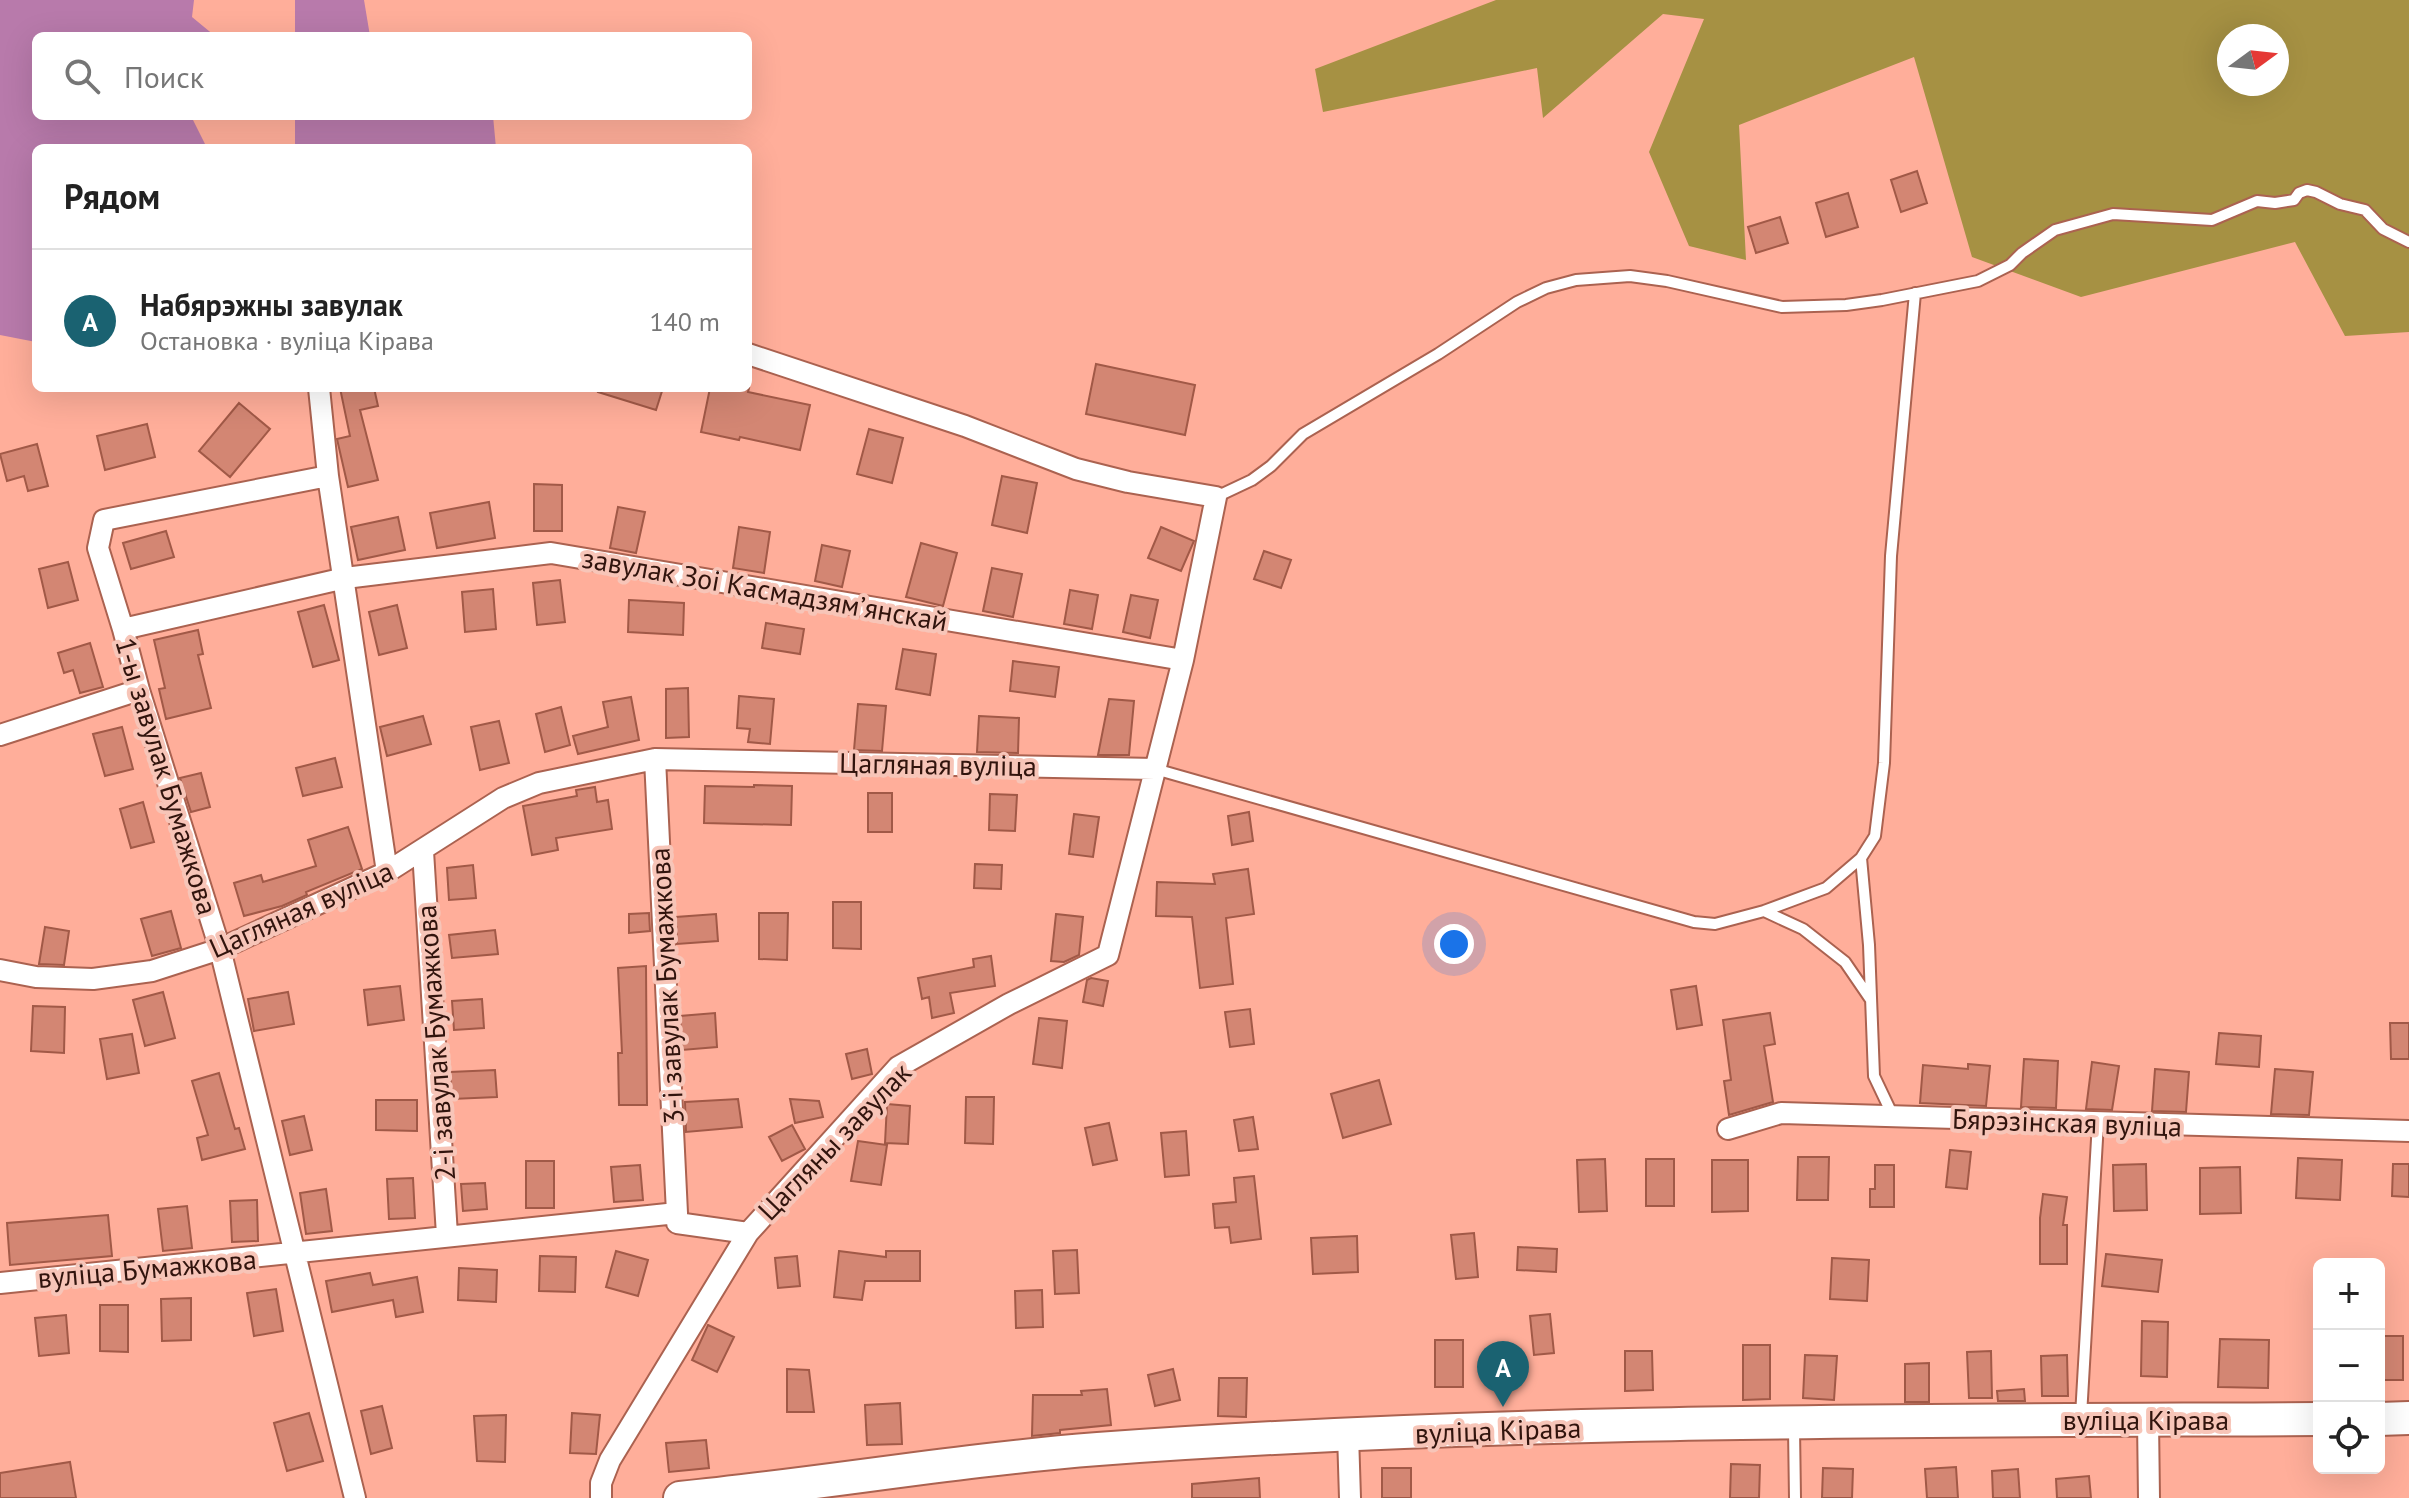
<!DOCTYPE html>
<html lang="ru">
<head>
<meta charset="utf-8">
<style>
	body { margin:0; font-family:"PT Sans",sans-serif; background:#f2f2f2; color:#222 }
	.controls { position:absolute; right:24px; bottom:24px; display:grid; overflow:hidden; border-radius:12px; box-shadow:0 8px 32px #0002 }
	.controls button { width:72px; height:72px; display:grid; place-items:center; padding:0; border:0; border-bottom:2px solid #e0e0e0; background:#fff; color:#222; font:40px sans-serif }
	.compass { position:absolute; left:2217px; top:24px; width:72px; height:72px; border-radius:50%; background:#fff; box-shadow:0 8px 32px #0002; rotate:75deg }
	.you { position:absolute; left:1454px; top:944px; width:28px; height:28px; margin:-20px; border:6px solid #fff; border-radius:50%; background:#1a73e8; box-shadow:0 0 0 12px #1a73e833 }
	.badge { display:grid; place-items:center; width:52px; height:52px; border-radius:50%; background:#1a6271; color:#fff; font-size:26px; font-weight:700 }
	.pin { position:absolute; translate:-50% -66px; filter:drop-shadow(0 2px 4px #0008) }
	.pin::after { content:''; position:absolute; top:42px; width:28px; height:24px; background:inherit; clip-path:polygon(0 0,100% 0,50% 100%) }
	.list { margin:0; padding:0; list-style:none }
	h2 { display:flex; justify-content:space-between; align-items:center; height:104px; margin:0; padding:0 32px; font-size:34px }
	h2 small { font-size:26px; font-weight:400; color:#767676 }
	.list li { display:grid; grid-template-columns:52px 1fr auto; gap:24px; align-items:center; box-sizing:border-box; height:144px; padding:0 32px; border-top:2px solid #e0e0e0 }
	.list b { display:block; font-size:30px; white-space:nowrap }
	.list p { margin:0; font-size:26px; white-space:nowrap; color:#767676 }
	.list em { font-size:26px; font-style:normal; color:#767676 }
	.icon { flex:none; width:44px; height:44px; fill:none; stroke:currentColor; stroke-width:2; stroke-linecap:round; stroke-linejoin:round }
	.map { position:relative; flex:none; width:2409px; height:1498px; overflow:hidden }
	.search { position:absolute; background:#fff; box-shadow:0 8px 32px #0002; left:32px; top:32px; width:720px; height:88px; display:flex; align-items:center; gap:20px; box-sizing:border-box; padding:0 28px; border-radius:12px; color:#767676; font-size:30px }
	.panel { position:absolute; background:#fff; box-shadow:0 8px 32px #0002; left:32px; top:144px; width:720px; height:248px; border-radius:12px }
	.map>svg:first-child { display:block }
</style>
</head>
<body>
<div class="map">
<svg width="2409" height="1498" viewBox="0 0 2409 1498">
	<rect width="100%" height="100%" fill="#ffae9a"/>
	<path fill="#a69143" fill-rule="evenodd" d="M1496 0H2409V332L2345 336 2295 242 2081 297 1972 257 1914 57 1739 125 1746 260 1689 246 1649 152 1704 19 1663 14 1543 118 1537 68 1323 112 1315 69ZM2229 36H2277V84H2229Z"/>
	<path fill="#b87aab" d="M0 0H194L192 17 215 36H36V116H191L207 148H36V342L0 335Z
		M295 0H364L370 36H295Z
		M295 116H493L496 148H295Z"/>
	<path fill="#d38673" stroke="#a15947" stroke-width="2" d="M1917 171 1927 203 1901 212 1891 180Z
		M1848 193 1858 227 1826 237 1816 203Z
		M1780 217 1788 243 1756 253 1748 227Z
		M1096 364 1195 385 1185 435 1086 414Z
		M340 388H374L378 406 360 410 378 480 348 487 337 439 350 436Z
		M599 388H663L656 410 598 392Z
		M710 388H749L748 392 810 405 800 450 740 437 739 440 701 432Z
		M239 403 270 429 230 477 199 451Z
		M147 424 155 457 105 470 97 436Z
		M869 429 903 438 892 483 857 474Z
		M37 444 48 486 28 491 24 476 7 481 0 454Z
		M1002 476 1037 483 1027 533 992 525Z
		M534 484 562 485V531H534Z
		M489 502 495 538 437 548 430 513Z
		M618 507 645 512 636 553 610 548Z
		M398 517 405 550 358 560 351 527Z
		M739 527 770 532 764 573 733 568Z
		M1161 527 1194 541 1181 571 1148 558Z
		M166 531 174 557 131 569 123 543Z
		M921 543 957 553 943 606 906 597Z
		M822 545 850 551 842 587 815 581Z
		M1264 551 1291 560 1281 588 1254 579Z
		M68 562 78 600 48 608 39 569Z
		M992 568 1022 574 1013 617 983 611Z
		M560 580 565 622 537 625 533 583Z
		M493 589 496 629 465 632 462 592Z
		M1070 590 1098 595 1092 629 1064 624Z
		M1131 595 1158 600 1150 638 1123 632Z
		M629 600 684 603 683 635 628 632Z
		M324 605 339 660 313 667 298 612Z
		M397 605 407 648 379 655 369 612Z
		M766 623 804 629 800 654 762 648Z
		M198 630 203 654 198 655 211 708 166 719 159 689 165 688 154 640Z
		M90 643 103 687 80 693 73 670 64 673 58 653Z
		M903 649 936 654 930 695 896 689Z
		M1013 661 1059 667 1055 697 1010 691Z
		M688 688 689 737 666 738V689Z
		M739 696 774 699 770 744 748 742 750 729 737 728Z
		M631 697 639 740 578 754 573 736 608 727 603 702Z
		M1109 699 1134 701 1129 755H1098Z
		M858 704 886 706 882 751 854 750Z
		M561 707 570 745 545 752 536 714Z
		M423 716 431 744 387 756 380 727Z
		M979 716 1019 718 1018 753 977 752Z
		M499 721 509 763 480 770 471 727Z
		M122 727 133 769 105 776 93 734Z
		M335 758 342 787 303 796 296 768Z
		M201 773 210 807 191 812 180 778Z
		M754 785 792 786 791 825 704 823 705 786 754 787Z
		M595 787 597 802 608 800 612 829 556 838 558 850 532 855 523 806 577 796 576 790Z
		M868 793H892V832H868Z
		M990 794 1017 795 1015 831 989 830Z
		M143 802 154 842 131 848 120 809Z
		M1249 812 1253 841 1232 845 1228 816Z
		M1074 814 1099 817 1093 857 1069 854Z
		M348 827 362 869 306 892 307 895 282 906 244 916 234 883 261 875 263 882 316 866 308 840Z
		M975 864 1002 865 1001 889 974 888Z
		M473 865 476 898 449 900 447 868Z
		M1248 869 1254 914 1226 918 1233 984 1200 988 1192 917 1156 916 1157 882 1215 884 1213 874Z
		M833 902H861V949L833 948Z
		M171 911 181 948 152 956 141 919Z
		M649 913 650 931 629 933V914Z
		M759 913H788L787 960 759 959Z
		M716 914 718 941 677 944 676 917Z
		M1056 914 1083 917 1079 955 1064 962 1051 961Z
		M45 927 69 931 64 965 39 964Z
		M495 930 498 954 452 958 449 935Z
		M991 956 995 986 950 993 954 1013 932 1018 929 997 922 999 918 978 974 967 973 959Z
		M646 966 647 1105H619L618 1053H622L618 968Z
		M1091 978 1108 981 1103 1006 1083 1002 1087 980Z
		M400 986 404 1020 368 1025 364 990Z
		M1696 986 1702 1025 1677 1029 1671 990Z
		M163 992 175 1038 145 1046 133 1000Z
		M288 992 294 1024 254 1031 248 999Z
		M482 999 484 1028 454 1030 452 1001Z
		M33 1006 65 1007 64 1053 31 1051Z
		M1250 1009 1254 1044 1230 1047 1225 1012Z
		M715 1013 717 1047 682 1050 680 1016Z
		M1770 1013 1775 1044 1764 1046 1773 1102 1729 1115 1724 1081 1731 1080 1723 1020Z
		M1039 1018 1067 1021 1062 1068 1033 1064Z
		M2390 1023H2409V1059H2391Z
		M2219 1033 2261 1036 2259 1067 2216 1064Z
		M132 1034 139 1073 107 1079 100 1039Z
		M867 1049 872 1074 852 1079 846 1054Z
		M2024 1059 2058 1061 2056 1108 2021 1107Z
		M2092 1062 2119 1066 2112 1110 2086 1109Z
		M1968 1064 1990 1066 1986 1106 1920 1103 1923 1065 1968 1069Z
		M2155 1069 2189 1072 2186 1112 2152 1111Z
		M2275 1069 2313 1072 2309 1115 2271 1114Z
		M495 1070 497 1097 452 1099 450 1072Z
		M219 1073 235 1129 239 1128 245 1149 202 1160 197 1138 208 1135 192 1081Z
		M1379 1080 1391 1124 1343 1138 1331 1094Z
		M966 1097H994L993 1144 965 1143Z
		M738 1099 742 1127 686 1132 685 1102Z
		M790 1099 819 1101 823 1117 795 1123Z
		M376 1100H417V1131L376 1130Z
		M887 1104 910 1106 908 1144 885 1143Z
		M304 1116 312 1150 290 1155 282 1121Z
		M1253 1117 1258 1149 1239 1151 1234 1120Z
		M1109 1123 1117 1160 1093 1165 1085 1128Z
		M792 1125 805 1149 782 1161 769 1137Z
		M1186 1131 1189 1175 1165 1177 1161 1133Z
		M858 1141 887 1145 881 1185 851 1181Z
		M1950 1150 1971 1152 1967 1189 1946 1187Z
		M1798 1157H1829L1828 1200H1797Z
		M2298 1158 2342 1160 2340 1200 2296 1198Z
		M1605 1159 1607 1211 1579 1212 1577 1160Z
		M1646 1159H1674V1206H1646Z
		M1712 1160H1748V1211L1712 1212Z
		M526 1161H554V1208H526Z
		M2146 1164 2147 1210 2114 1211 2113 1165Z
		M2393 1164H2409V1197L2392 1196Z
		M640 1165 643 1200 614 1202 611 1167Z
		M1875 1165H1894V1207H1870V1189H1875Z
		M2240 1167 2241 1213 2200 1214V1168Z
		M1254 1176 1261 1239 1231 1243 1229 1227 1215 1228 1213 1204 1236 1202 1234 1178Z
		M413 1178 415 1218 389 1219 387 1179Z
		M485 1183 487 1209 463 1211 461 1184Z
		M326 1189 332 1231 306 1234 300 1193Z
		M2043 1194 2067 1197 2063 1225H2067V1264H2040V1218Z
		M257 1200 258 1241 232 1242 230 1201Z
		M187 1206 192 1248 163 1251 158 1209Z
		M108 1215 112 1256 10 1265 7 1223Z
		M1474 1233 1478 1277 1456 1279 1451 1235Z
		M1357 1236 1358 1272 1313 1274 1311 1238Z
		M1518 1247 1557 1249 1556 1272 1517 1270Z
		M1077 1250 1079 1293 1055 1294 1053 1251Z
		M616 1251 648 1260 638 1296 606 1287Z
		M839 1251 886 1257V1251H920V1281H865L862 1300 834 1297Z
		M2106 1254 2162 1260 2158 1292 2102 1286Z
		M540 1256 576 1257 575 1292 539 1291Z
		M797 1256 800 1286 778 1288 775 1258Z
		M1832 1258 1869 1260 1867 1301 1830 1299Z
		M459 1268 497 1270 496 1302 458 1300Z
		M370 1273 373 1285 417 1277 423 1312 396 1317 393 1300 332 1312 326 1281Z
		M276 1289 283 1331 254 1336 247 1293Z
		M1042 1290 1043 1327 1016 1328 1015 1291Z
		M191 1298V1340L162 1341 161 1299Z
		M100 1305H128V1352L100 1351Z
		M1550 1314 1554 1353 1534 1355 1530 1316Z
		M66 1315 69 1353 39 1356 35 1318Z
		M2142 1321 2168 1322 2167 1377 2141 1376Z
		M708 1325 734 1337 717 1372 692 1360Z
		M2380 1336H2403V1380H2379Z
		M2220 1339 2269 1340 2268 1388 2218 1387Z
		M1435 1340H1463V1387H1435Z
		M1743 1345H1770V1399L1743 1400Z
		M1625 1351H1652L1653 1390 1625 1391Z
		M1991 1351 1992 1398H1969L1967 1352Z
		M1805 1355 1837 1356 1834 1400 1803 1398Z
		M2067 1355 2068 1396H2042L2041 1356Z
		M1929 1363V1402H1905V1364Z
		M787 1369 809 1370 814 1412H787Z
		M1173 1369 1180 1400 1155 1406 1148 1375Z
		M1219 1378H1247L1246 1417 1218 1416Z
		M1107 1389 1111 1425 1060 1430V1433L1032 1436 1033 1395H1082L1081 1391Z
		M2024 1389 2025 1401H1998L1997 1391Z
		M900 1403 902 1444 867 1445 865 1405Z
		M382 1406 392 1448 371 1454 361 1411Z
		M309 1413 323 1461 287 1471 274 1423Z
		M572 1413 600 1415 596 1454 570 1453Z
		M506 1415 505 1462 477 1461 474 1416Z
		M706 1440 709 1468 669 1472 666 1443Z
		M70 1462 76 1498H0V1473Z
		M1731 1464 1760 1465 1759 1498H1730Z
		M1956 1467 1958 1498H1927L1925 1469Z
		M1382 1468H1411V1498H1382Z
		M1823 1468 1853 1469 1852 1498H1822Z
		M2018 1469 2020 1498H1993L1992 1471Z
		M2089 1476 2091 1498H2057L2056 1479Z
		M1259 1478 1260 1498H1192V1484Z"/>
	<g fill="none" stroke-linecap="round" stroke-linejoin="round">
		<g stroke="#ab6250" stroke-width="14">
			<path id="lane" d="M1216 497 1252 480 1271 466 1303 434 1438 354 1517 302 1546 288 1576 280 1630 276 1667 281 1782 307 1846 305 1882 300 1978 281 2010 265 2022 253 2055 230 2113 214 2212 220 2257 201 2275 203 2294 200 2299 193 2307 190 2316 192 2340 204 2365 210 2383 229 2409 242
				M1155 769 1694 922 1715 924 1764 911 1826 888 1861 858 1869 945 1874 1076 1893 1116
				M1861 858 1875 836 1884 763 1891 556 1915 293
				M1764 911 1803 929 1845 962 1871 1000
				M2081 1416 2098 1122
				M1794 1428 1795 1498"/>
		</g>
		<g stroke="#ab6250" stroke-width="24">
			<path id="street" d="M319 388 328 476 387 872
				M328 476 104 520 98 548 123 629 139 690 220 949 355 1498
				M123 629 345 578 551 553 1183 660
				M0 735 139 690
				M655 759 677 1213
				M423 851 447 1235
				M0 970 36 977 93 979 152 971 220 949 387 872 503 798 539 783 655 759 1155 769
				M1728 1129 1781 1113 2409 1131
				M0 1283 677 1213V1223L748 1233
				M2148 1420 2149 1498
				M1348 1434 1350 1498
				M601 1498V1483L610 1460 748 1233 898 1067 1009 1004 1108 955 1183 660 1216 497 1128 482 1076 469 965 426 748 354"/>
		</g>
		<g stroke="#ab6250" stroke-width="36">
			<path id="primary" d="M2379 1419 2409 1418
				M680 1498C820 1484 958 1460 1098 1449 1504 1419 1912 1421 2319 1419"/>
		</g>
		<use href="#lane" stroke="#fff" stroke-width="10"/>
		<use href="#street" stroke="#fff" stroke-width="20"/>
		<use href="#primary" stroke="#fff" stroke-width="32"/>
	</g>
	<g text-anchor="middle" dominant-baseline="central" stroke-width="8" stroke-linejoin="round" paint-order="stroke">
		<g font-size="28" fill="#31140d" stroke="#f7c5b8">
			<text transform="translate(765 589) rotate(10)">завулак Зоі Касмадзямʼянскай</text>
			<text transform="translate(938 764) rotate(1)">Цагляная вуліца</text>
			<text transform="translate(167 776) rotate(73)">1-ы завулак Бумажкова</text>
			<text transform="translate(301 909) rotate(-24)">Цагляная вуліца</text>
			<text transform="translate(666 986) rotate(-93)">3-і завулак Бумажкова</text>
			<text transform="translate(435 1043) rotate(-94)">2-і завулак Бумажкова</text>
			<text transform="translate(2067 1122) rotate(2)">Бярэзінская вуліца</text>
			<text transform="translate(834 1141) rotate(-46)">Цагляны завулак</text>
			<text transform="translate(147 1268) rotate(-5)">вуліца Бумажкова</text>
			<text x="2146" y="1419">вуліца Кірава</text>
			<text transform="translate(1498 1430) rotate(-2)">вуліца Кірава</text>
		</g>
	</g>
</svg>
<div class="controls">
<button>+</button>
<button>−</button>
<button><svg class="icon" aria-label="locate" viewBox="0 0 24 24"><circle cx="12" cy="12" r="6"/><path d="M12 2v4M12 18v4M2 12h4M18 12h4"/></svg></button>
</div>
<svg class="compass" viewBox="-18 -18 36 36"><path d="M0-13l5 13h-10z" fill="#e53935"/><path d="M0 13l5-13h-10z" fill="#767676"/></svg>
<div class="you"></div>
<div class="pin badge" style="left:1503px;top:1407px">A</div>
<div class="search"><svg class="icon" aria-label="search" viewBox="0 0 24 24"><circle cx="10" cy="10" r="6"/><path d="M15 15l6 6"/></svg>Поиск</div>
<section class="panel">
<h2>Рядом<small></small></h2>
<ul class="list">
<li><span class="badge">A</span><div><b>Набярэжны завулак</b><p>Остановка · вуліца Кірава</p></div><em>140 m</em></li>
</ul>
</section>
</div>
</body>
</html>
